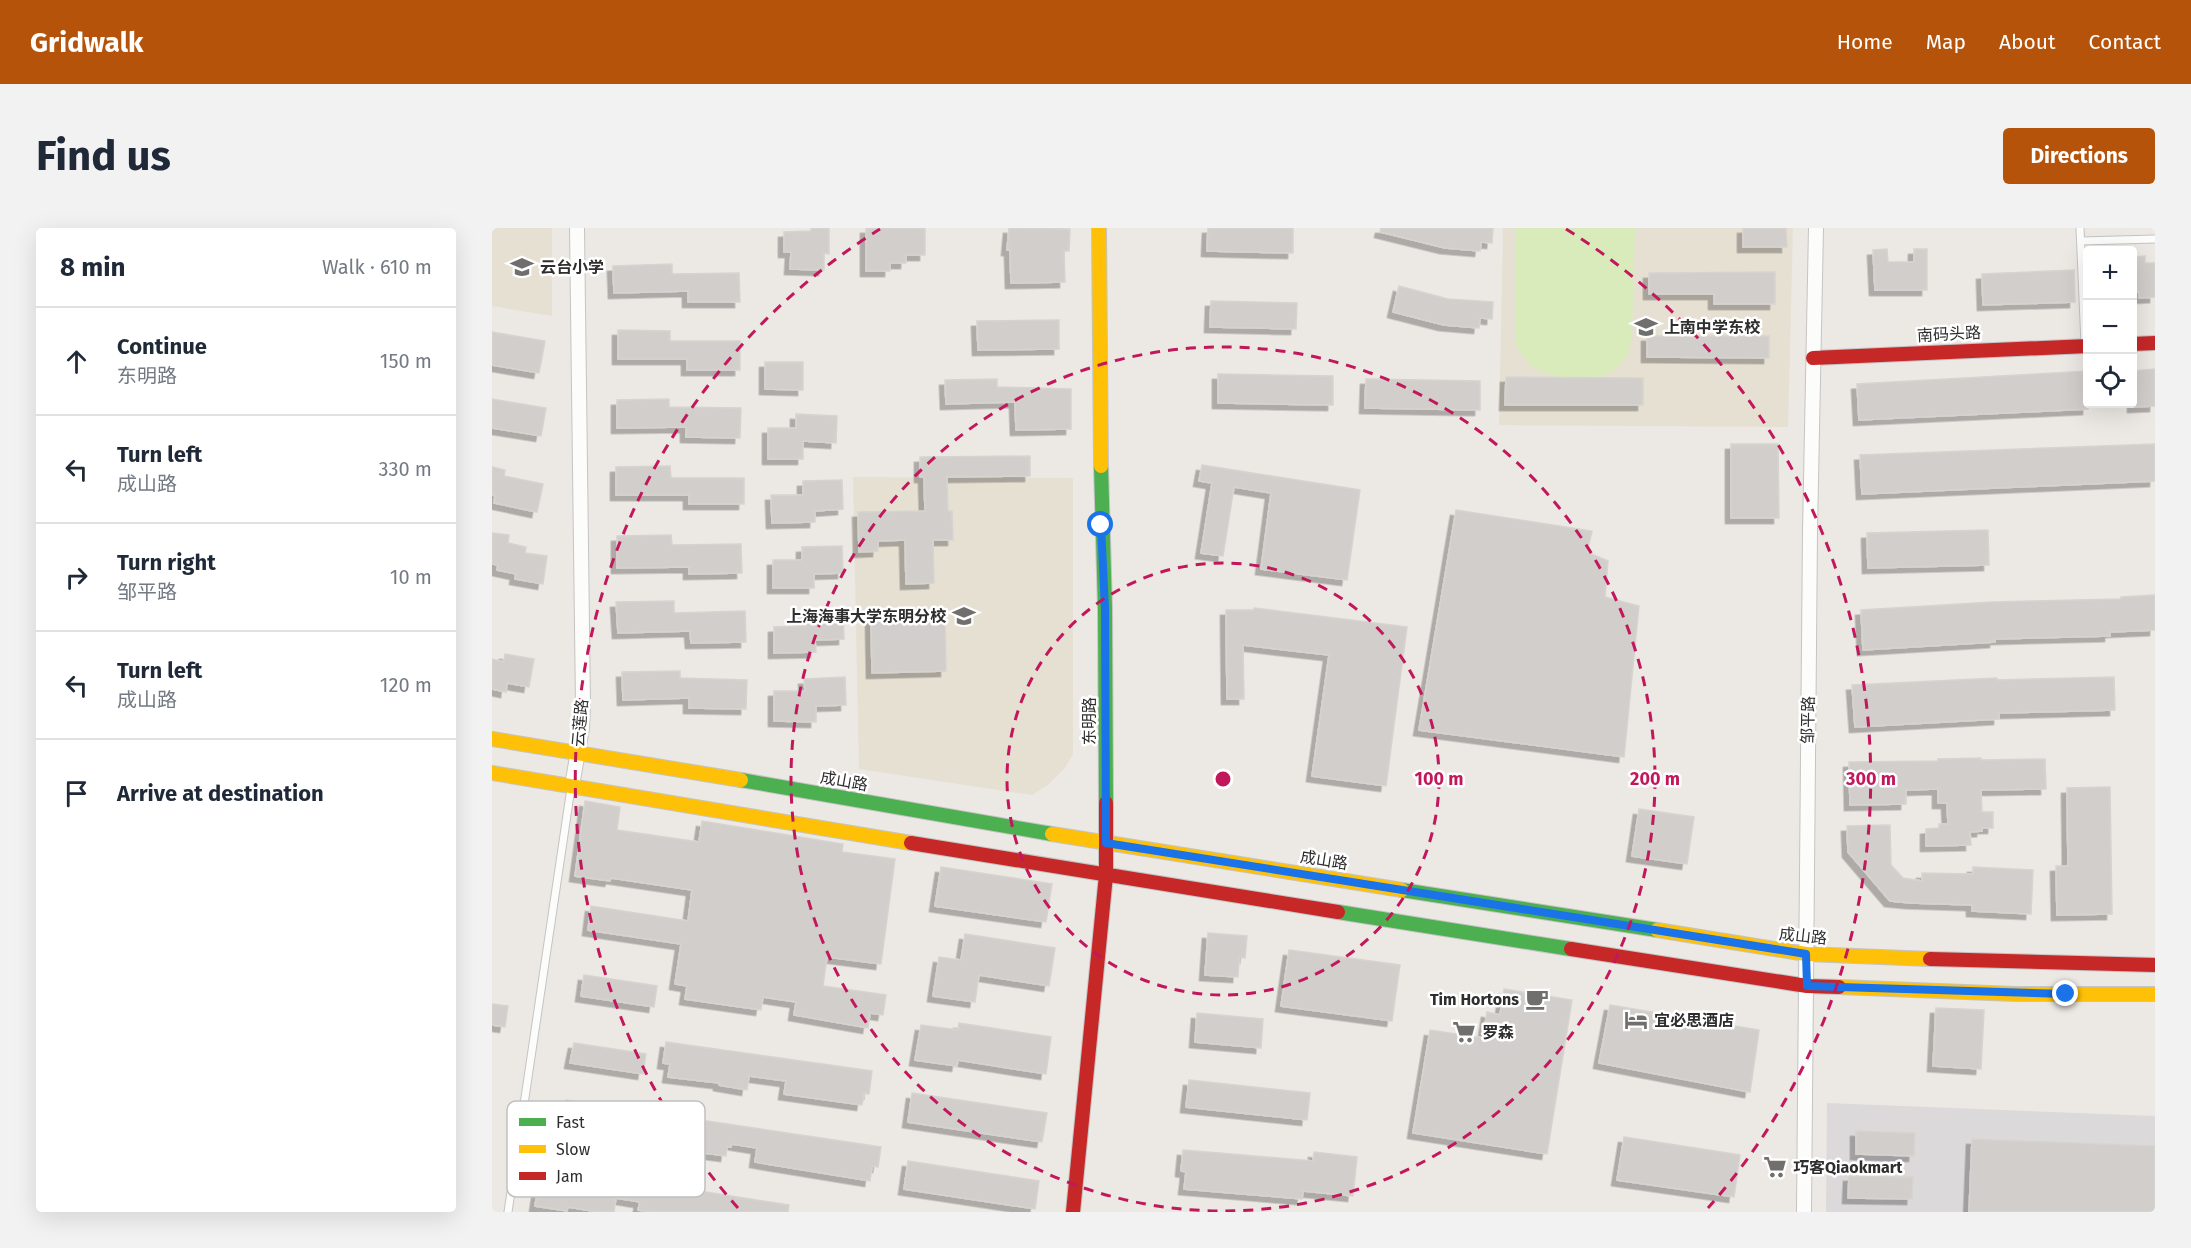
<!DOCTYPE html>
<html lang="en">
<head>
<meta charset="utf-8">
<style>
	body { margin:0; font-family:"Fira Sans","Noto Sans SC",sans-serif; background:#f2f2f3; color:#1f2937 }
	.controls { position:absolute; right:18px; top:18px; display:grid; overflow:hidden; border-radius:6px; box-shadow:0 6px 24px #0002 }
	.controls button { width:54px; height:54px; display:grid; place-items:center; padding:0; border:0; border-bottom:2px solid #e0e1e3; background:#fff; color:#1f2937; font:30px sans-serif }
	.stop { position:absolute; width:18px; height:18px; margin:-14px; border:4px solid #1a73e8; border-radius:50%; background:#fff }
	.stop.end { background:#1a73e8; border-color:#fff; box-shadow:0 2px 6px #0008 }
	.list { margin:0; padding:0; list-style:none }
	h2 { display:flex; justify-content:space-between; align-items:center; height:78px; margin:0; padding:0 24px; font-size:26px }
	h2 small { font-size:20px; font-weight:400; color:#747a83 }
	.list li { display:grid; grid-template-columns:39px 1fr auto; gap:18px; align-items:center; box-sizing:border-box; height:108px; padding:0 24px; border-top:2px solid #e0e1e3 }
	.list b { display:block; font-size:22px; white-space:nowrap }
	.list p { margin:0; font-size:20px; white-space:nowrap; color:#747a83 }
	.list em { font-size:20px; font-style:normal; color:#747a83 }
	.icon { flex:none; width:33px; height:33px; fill:none; stroke:currentColor; stroke-width:2; stroke-linecap:round; stroke-linejoin:round }
	.map { position:relative; flex:none; width:1663px; height:984px; overflow:hidden; border-radius:6px }
	header { display:flex; align-items:center; gap:36px; box-sizing:border-box; height:84px; padding:0 30px; background:#b45309; color:#fff }
	header strong { font-size:28px }
	nav { display:flex; gap:33px; margin-inline-start:auto; font-size:21px }
	.intro { display:flex; align-items:center; justify-content:space-between; box-sizing:border-box; height:144px; padding:0 36px }
	h1 { margin:0; font-size:42px }
	.button { padding:15px 27px; border-radius:6px; background:#b45309; color:#fff; font-size:21px; font-weight:700 }
	main { display:flex; gap:36px; padding:0 36px }
	aside { flex:1; background:#fff; border-radius:6px; box-shadow:0 6px 24px #0002 }
	.map>svg:first-child { display:block }
</style>
</head>
<body>
<header>
<strong>Gridwalk</strong>
<nav><a>Home</a><a>Map</a><a>About</a><a>Contact</a></nav>
</header>
<div class="intro"><h1>Find us</h1><a class="button">Directions</a></div>
<main>
<aside>
<h2>8 min<small>Walk · 610 m</small></h2>
<ul class="list">
<li><svg class="icon" aria-label="ahead" viewBox="0 0 24 24"><path d="M12 20V5M6 11l6-6 6 6"/></svg><div><b>Continue</b><p>东明路</p></div><em>150 m</em></li>
<li><svg class="icon" aria-label="left" viewBox="0 0 24 24"><path d="M17 20v-9H6M10 6l-5 5 5 5"/></svg><div><b>Turn left</b><p>成山路</p></div><em>330 m</em></li>
<li><svg class="icon" aria-label="right" viewBox="0 0 24 24"><path d="M7 20v-9h11M14 6l5 5-5 5"/></svg><div><b>Turn right</b><p>邹平路</p></div><em>10 m</em></li>
<li><svg class="icon" aria-label="left" viewBox="0 0 24 24"><path d="M17 20v-9H6M10 6l-5 5 5 5"/></svg><div><b>Turn left</b><p>成山路</p></div><em>120 m</em></li>
<li><svg class="icon" aria-label="arrive" viewBox="0 0 24 24"><path d="M6 21V4h12l-3 4 3 4H6"/></svg><div><b>Arrive at destination</b></div></li>
</ul>
</aside>
<div class="map">
<svg width="1663" height="984" viewBox="0 0 1663 984">
	<defs>
		<filter id="shadow"><feDropShadow dx="-5.5" dy="5.5" stdDeviation="0" flood-color="#0004"/></filter>
	</defs>
	<rect width="100%" height="100%" fill="#ece8e4"/>
	<path fill="#dcd9db" d="M1335 875 1663 888V984H1334Z"/>
	<path fill="#e6e0d3" d="M0 0H60V88L0 78Z
		M1011 0H1301L1296 199 1007 197Z
		M361 249 581 250V526L573 540 556 557 540 567 367 541Z"/>
	<path fill="#d9eabb" d="M1024 0H1143L1140 110 1134 130 1123 142 1111 148 1074 151 1053 145 1038 138 1024 118Z"/>
	<path fill="#d1cecb" stroke="#d7d4d0" stroke-width="1.5" filter="url(#shadow)" d="M319 0H337V26L332 25V42L298 41 299 24H292V4L319 3Z
		M374 0H433V27H414V35H398V43H374Z
		M517 0 578 1 577 23H572L573 54 519 55 518 22H515Z
		M716 0H801V25L715 23Z
		M889 0H1001L1000 15 989 14 988 23 953 20 888 4Z
		M1251 0H1294L1295 19H1251Z
		M1395 21 1396 34H1422V21H1435V62H1383L1381 22Z
		M1653 28V35H1663V69L1647 70V64H1641V29Z
		M180 36V46L247 45 248 74H196V63L122 65 121 38Z
		M1582 42 1583 74 1491 77 1490 46Z
		M1283 44V76H1222V66H1157V45Z
		M907 58 956 71 1001 74 1000 91 988 90 987 100 952 97 901 84Z
		M719 73 805 75 804 101 718 99Z
		M567 92V121L486 122 485 93Z
		M126 102 178 103V113H248V142H195V131H126Z
		M0 104 53 113 47 145 0 137Z
		M1155 108H1277V130L1155 129Z
		M273 134H311V162L273 161Z
		M1663 141V178L1641 179V143Z
		M1596 143V181L1367 192 1365 156Z
		M726 146 841 148V177L726 175Z
		M1014 149 1151 150V177H1013Z
		M505 151V159L579 161V201L524 202 523 174 454 176 453 152Z
		M874 151 988 153V182L873 180Z
		M0 171 54 180 49 208 0 200Z
		M177 171V179L249 180 248 210 194 209V199L125 200V172Z
		M304 186 345 188 344 215 311 213V231H276V200H304Z
		M1239 216H1286L1287 290H1239Z
		M1663 216V253L1370 266 1368 227Z
		M538 228V248L455 249 456 283H460L461 312H441L442 355 414 356 413 312 386 313V323L367 324 366 284 433 283 432 249H428V229Z
		M710 237 868 262 855 352 769 341 779 265 742 259 731 328 709 325 720 255 707 253Z
		M178 238 179 250H252V276H197V267H124V239Z
		M0 239 13 242 12 248 51 256 45 284 2 275 3 268 0 267Z
		M350 252 351 281 323 283V294L280 295 279 267H311V253Z
		M964 282 1100 303 1095 324 1116 333 1113 369 1147 378 1132 529 927 502Z
		M1496 302 1497 337 1376 340 1375 305Z
		M0 305 17 307 16 315 34 319 33 325 55 328 51 356 23 351 24 346 5 342 6 337 0 336Z
		M179 307 180 317 249 316 250 345 197 346V339L125 340V308Z
		M350 318 351 345 322 346V360H281V332H310V319Z
		M1663 367V402L1618 404V408L1503 411V414L1371 422 1369 382 1500 374 1629 371V369Z
		M182 373V385L253 383 254 414 199 415 198 403 126 405 124 374Z
		M762 380 915 399 894 558 820 548 837 427 751 417 752 471H735L734 382H762Z
		M351 384 352 411 323 412 324 424 282 425V399L309 398V385Z
		M453 387 454 443 380 445 379 389Z
		M13 426 42 431 37 459 15 455 14 464 0 461V431L12 434Z
		M188 443V450L255 452 254 481 197 480V470L131 472 130 444Z
		M353 449 354 477 324 478V494L282 493V463H313L312 451Z
		M1622 449 1623 482 1507 485V491L1363 499 1360 457 1505 450V452Z
		M1489 530V532L1553 531 1554 561 1489 562 1490 584H1501V600H1490V603L1478 604 1479 617 1434 618V601L1447 600V596H1456L1455 575H1446V561L1414 562V576L1358 577 1357 534 1446 533V531Z
		M1618 559 1620 686 1565 687 1564 638H1576L1575 560Z
		M93 573 128 579 125 602 207 614 210 593 351 616 350 624 403 631 389 736 335 729 331 758 394 767 391 787 378 785 376 800 302 787 304 774 271 769 269 782 193 771 195 758 183 756 189 716 96 702 99 678 196 693 200 662 119 650 118 653 83 648Z
		M1147 581 1202 589 1195 636 1140 628Z
		M1398 597 1399 637 1411 650 1430 653V645L1481 646V639L1541 642 1539 686 1480 683V677L1419 675 1398 673 1356 624 1355 598Z
		M449 639 560 656 554 694 443 678Z
		M716 705 755 708 753 730 747 729 746 749 713 747Z
		M473 706 563 720 557 758 487 747 483 774 441 768 447 729 469 732Z
		M797 722 908 737 900 793 789 778Z
		M92 747 165 758 162 779 89 768Z
		M1012 761 1080 772 1055 926 921 905 938 802 991 810 995 784 1008 787Z
		M0 776 16 778 13 799 0 797Z
		M1118 777 1267 802 1258 864 1107 835Z
		M1444 780 1492 782 1489 841 1441 838Z
		M705 785 771 791 769 820 703 814Z
		M467 795 559 809 554 846 466 832 465 838 423 832 429 797 466 802Z
		M174 814 380 843 377 866 372 865 370 877 292 866 294 853 257 848 255 862 227 857V855L176 849 178 836 171 835Z
		M82 815 154 826 151 846 78 835Z
		M697 852 818 865 815 892 694 879Z
		M420 865 555 885 550 914 416 894Z
		M74 872 389 919 386 939 380 938 378 953 263 934 265 920 240 916 239 919H235L234 928 75 907 76 896H71Z
		M1364 903 1423 905 1422 928 1364 926Z
		M1132 909 1248 927 1242 969 1125 952Z
		M1480 911 1663 918V984H1477Z
		M691 922 821 933 822 924 865 929 861 968 811 963 810 971 692 961 694 944 689 943Z
		M416 933 547 953 543 981 412 961Z
		M41 940 150 956 151 954 297 977 296 984H161L146 982 148 974 124 970 122 984H106L76 979 75 983 43 978 46 959 38 957Z
		M1357 948 1421 949 1420 971 1356 970Z"/>
	<g fill="none" stroke-linecap="round" stroke-linejoin="round">
		<g stroke="#c5c4c5" stroke-width="9">
			<path id="lane" d="M1588 0 1593 116
				M1589 13 1663 11
				M16 984 79 560"/>
		</g>
		<g stroke="#c5c4c5" stroke-width="16">
			<path id="street" d="M80 558 90 500 91 477 85 0
				M1312 984 1318 304 1324 0"/>
		</g>
		<g stroke="#c5c4c5" stroke-width="16">
			<path id="fast" d="M609 238 613 381 614 575
				M249 552 560 606
				M910 662 1165 702
				M846 684 1079 721"/>
		</g>
		<g stroke="#c5c4c5" stroke-width="16">
			<path id="slow" d="M607 0 609 238
				M0 511 249 552
				M0 545 419 615
				M560 606 910 662
				M1165 702 1314 726 1438 731
				M1347 759 1523 766H1663"/>
		</g>
		<g stroke="#c5c4c5" stroke-width="16">
			<path id="jam" d="M1640 116 1663 115
				M1321 130 1596 118
				M419 615 846 684
				M1079 721 1315 758 1347 759
				M1438 731 1663 737
				M581 984 614 647V575"/>
		</g>
		<use href="#lane" stroke="#fcfcfb" stroke-width="7"/>
		<use href="#street" stroke="#fcfcfb" stroke-width="14"/>
		<use href="#fast" stroke="#4caf50" stroke-width="14"/>
		<use href="#slow" stroke="#ffc107" stroke-width="14"/>
		<use href="#jam" stroke="#c62828" stroke-width="14"/>
	</g>
	<g fill="none" stroke-linecap="round" stroke-linejoin="round">
		<path stroke="#1a73e8" stroke-width="8" d="M609 297 613 381 614 615 1314 726 1315 758 1574 766"/>
	</g>
	<g fill="none" stroke="#c2185b" stroke-width="3" stroke-dasharray="10 8">
		<circle cx="731" cy="551" r="216"/>
		<circle cx="731" cy="551" r="432"/>
		<path d="M246 980A648 648 0 0 1 388 1M1074 1A648 648 0 0 1 1216 980"/>
	</g>
	<defs>
		<g id="school-bare" transform="scale(1.8)"><path d="M0-5L7-2L0 1L-7-2ZM-4 1L0 2.5L4 1V4Q0 6-4 4Z" fill="#706f6e" stroke="#fff" stroke-width="2.5" paint-order="stroke"/></g>
		<g id="university-bare" transform="scale(1.8)"><path d="M0-5L7-2L0 1L-7-2ZM-4 1L0 2.5L4 1V4Q0 6-4 4Z" fill="#706f6e" stroke="#fff" stroke-width="2.5" paint-order="stroke"/></g>
		<g id="cafe-bare" transform="scale(1.8)"><path d="M-5.5-4.5H6V0H3Q3 3.5 0 3.5H-2.5Q-5.5 3.5-5.5 0ZM3-3.2v2h1.7v-2ZM-6 4.5H4V6H-6Z" fill="#706f6e" stroke="#fff" stroke-width="2.5" paint-order="stroke"/></g>
		<g id="hotel-bare" transform="scale(1.8)"><path d="M-6-4.5h1.5V1H6V5H4.5V3h-9V5H-6ZM-4 0a1.8 1.8 0 1 1 3.6 0ZM.5 0V-2.5h3Q6-2.5 6 0Z" fill="#706f6e" stroke="#fff" stroke-width="2.5" paint-order="stroke"/></g>
		<g id="supermarket-bare" transform="scale(1.8)"><path d="M-6-5.5h2.5l.6 2H6L4.5 2H-2.5L-4.4-4H-6ZM-1.5 3.2a1.3 1.3 0 1 0 .1 0ZM3 3.2a1.3 1.3 0 1 0 .1 0Z" fill="#706f6e" stroke="#fff" stroke-width="2.5" paint-order="stroke"/></g>
	</defs>
	<g fill-rule="evenodd">
		<use href="#school-bare" x="30" y="39"/>
		<use href="#school-bare" x="1154" y="99"/>
		<use href="#university-bare" x="472" y="388"/>
		<use href="#cafe-bare" x="1045" y="771"/>
		<use href="#hotel-bare" x="1144" y="792"/>
		<use href="#supermarket-bare" x="972" y="804"/>
		<use href="#supermarket-bare" x="1283" y="939"/>
	</g>
	<g text-anchor="middle" dominant-baseline="central" stroke-width="5" stroke-linejoin="round" paint-order="stroke">
		<g font-size="16" font-weight="bold" fill="#2e2e2e" stroke="#fff" text-anchor="start">
			<text x="48" y="39">云台小学</text>
			<text x="1172" y="99">上南中学东校</text>
			<text x="454" y="388" text-anchor="end">上海海事大学东明分校</text>
			<text x="1027" y="771" text-anchor="end">Tim Hortons</text>
			<text x="1162" y="792">宜必思酒店</text>
			<text x="990" y="804">罗森</text>
			<text x="1301" y="939">巧客Qiaokmart</text>
		</g>
		<g font-size="16" fill="#2e2e2e" stroke="#fff">
			<text transform="translate(1457 106) rotate(-3)">南码头路</text>
			<text transform="translate(1316 492) rotate(-89)">邹平路</text>
			<text transform="translate(597 493) rotate(-90)">东明路</text>
			<text transform="translate(88 495) rotate(-85)">云莲路</text>
			<text transform="translate(352 553) rotate(10)">成山路</text>
			<text transform="translate(832 632) rotate(9)">成山路</text>
			<text transform="translate(1311 708) rotate(6)">成山路</text>
		</g>
	</g>
	<rect x="15" y="873" width="198" height="96" rx="9" fill="#fff" stroke="#c0c0c0" stroke-width="1.5"/>
	<rect x="27" y="890" width="27" height="8" fill="#4caf50"/>
	<rect x="27" y="917" width="27" height="8" fill="#ffc107"/>
	<rect x="27" y="944" width="27" height="8" fill="#c62828"/>
	<g font-size="16" fill="#2e2e2e">
		<text x="64" y="900">Fast</text>
		<text x="64" y="927">Slow</text>
		<text x="64" y="954">Jam</text>
	</g>
	<circle cx="731" cy="551" r="9" fill="#c2185b" stroke="#fff" stroke-width="3"/>
	<g font-size="18" text-anchor="middle" font-weight="bold" fill="#c2185b" stroke="#fff" stroke-width="5" stroke-linejoin="round" paint-order="stroke">
		<text x="947" y="557">100 m</text>
		<text x="1163" y="557">200 m</text>
		<text x="1379" y="557">300 m</text>
	</g>
</svg>
<div class="controls">
<button>+</button>
<button>−</button>
<button><svg class="icon" aria-label="locate" viewBox="0 0 24 24"><circle cx="12" cy="12" r="6"/><path d="M12 2v4M12 18v4M2 12h4M18 12h4"/></svg></button>
</div>
<div class="stop" style="left:609px;top:297px"></div>
<div class="stop end" style="left:1574px;top:766px"></div>
</div>
</main>
</body>
</html>
